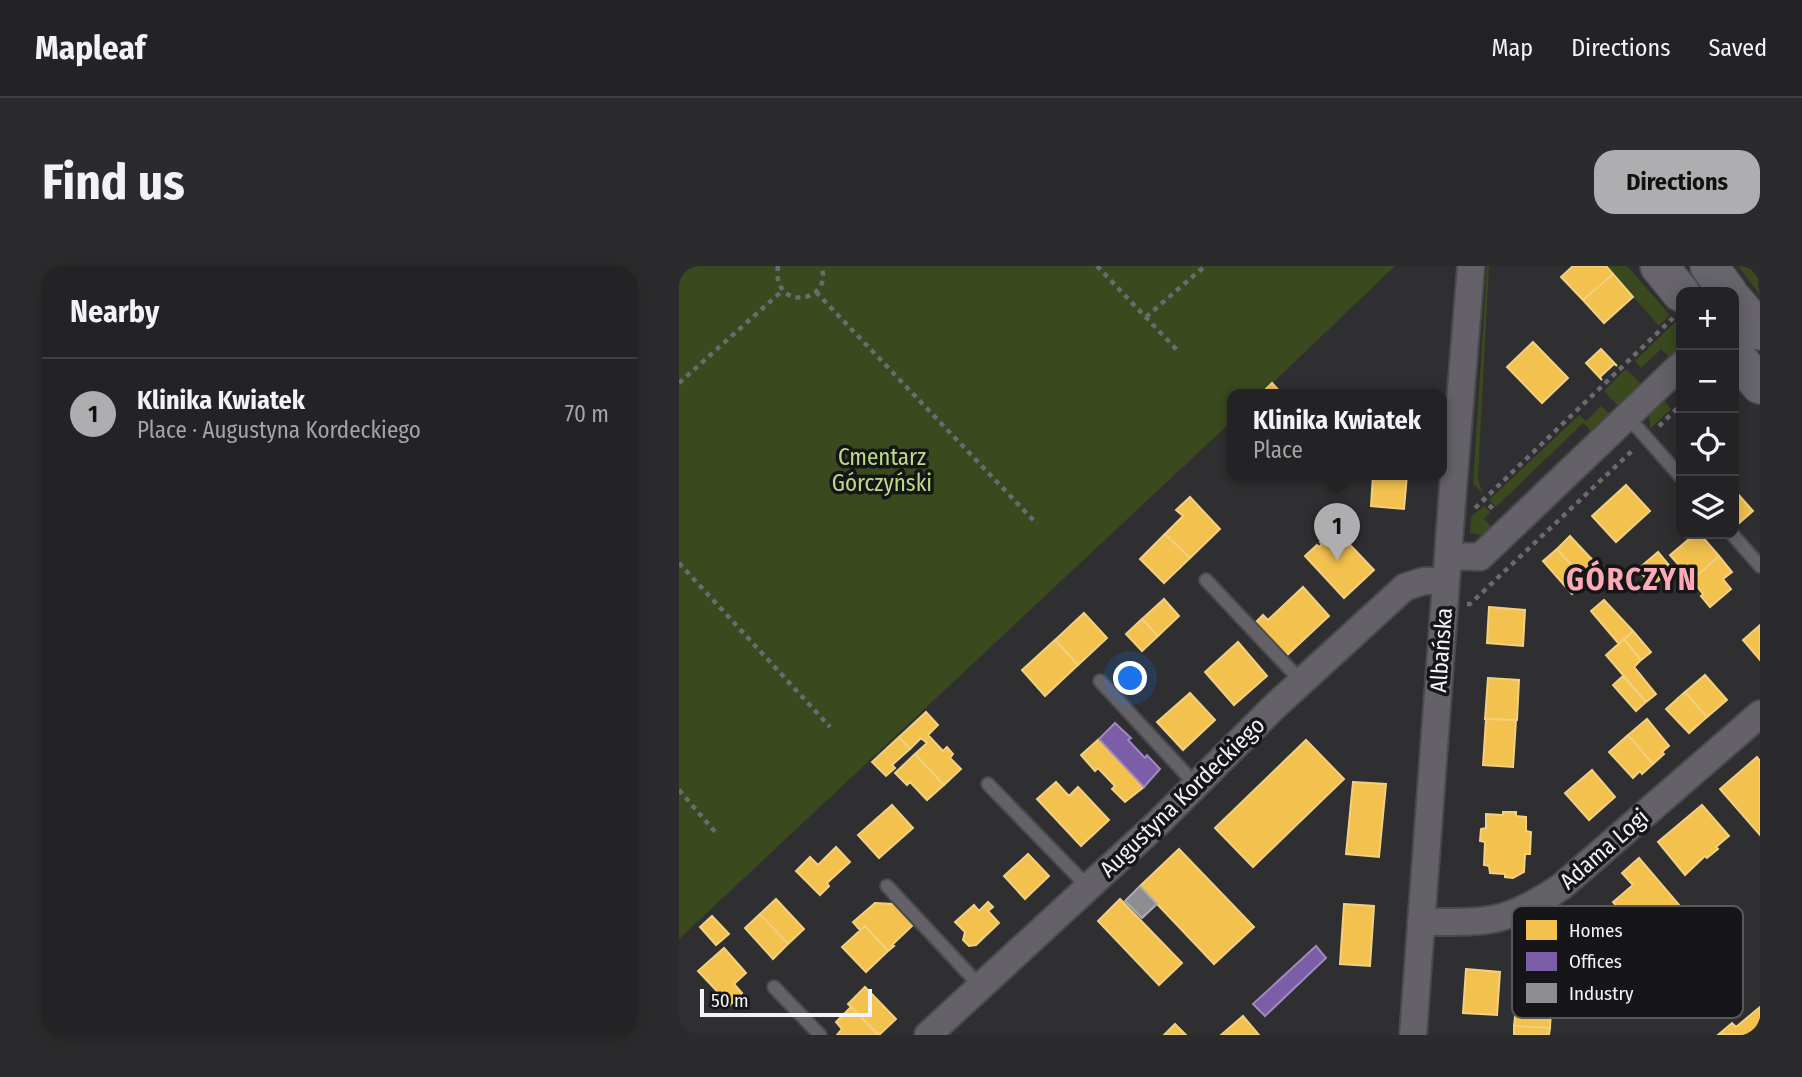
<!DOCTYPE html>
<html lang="en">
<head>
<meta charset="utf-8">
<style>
	body { margin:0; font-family:"Fira Sans Condensed",sans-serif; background:#2b2a2c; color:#f1f3f6 }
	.controls { position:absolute; right:21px; top:21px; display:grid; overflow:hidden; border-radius:14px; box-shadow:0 4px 18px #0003 }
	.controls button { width:63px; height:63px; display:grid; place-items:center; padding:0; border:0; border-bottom:2px solid #403f41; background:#232224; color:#f1f3f6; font:35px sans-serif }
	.scale { position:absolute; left:21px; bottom:18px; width:172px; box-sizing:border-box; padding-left:7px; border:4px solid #f3f2f5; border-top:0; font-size:19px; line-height:24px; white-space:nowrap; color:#f3f2f5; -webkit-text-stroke:5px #161618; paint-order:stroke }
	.you { position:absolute; left:452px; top:413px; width:24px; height:24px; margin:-18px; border:5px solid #fff; border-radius:50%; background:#1a73e8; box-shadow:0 0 0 10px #1a73e833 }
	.badge { display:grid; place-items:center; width:46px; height:46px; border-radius:50%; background:#aeadb0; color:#111; font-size:23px; font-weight:700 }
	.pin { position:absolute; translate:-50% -58px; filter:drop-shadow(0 2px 4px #0008) }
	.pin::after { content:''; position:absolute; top:37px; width:24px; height:21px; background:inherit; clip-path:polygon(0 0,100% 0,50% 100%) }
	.popup { position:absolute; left:548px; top:123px; width:220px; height:91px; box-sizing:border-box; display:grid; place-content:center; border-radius:14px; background:#232224; filter:drop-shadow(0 2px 5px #0005); font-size:23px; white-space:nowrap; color:#a3a4a6 }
	.popup b { font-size:26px; color:#f1f3f6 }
	.popup::after { content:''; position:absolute; left:50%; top:100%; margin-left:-14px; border:14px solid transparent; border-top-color:#232224 }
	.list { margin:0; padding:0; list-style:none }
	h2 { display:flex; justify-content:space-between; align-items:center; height:91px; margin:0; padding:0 28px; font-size:30px }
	h2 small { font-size:23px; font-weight:400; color:#a3a4a6 }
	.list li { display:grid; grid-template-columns:46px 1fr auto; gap:21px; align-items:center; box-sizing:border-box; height:112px; padding:0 28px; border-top:2px solid #403f41 }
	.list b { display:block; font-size:26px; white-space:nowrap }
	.list p { margin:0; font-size:23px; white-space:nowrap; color:#a3a4a6 }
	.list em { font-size:23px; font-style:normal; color:#a3a4a6 }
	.icon { flex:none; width:38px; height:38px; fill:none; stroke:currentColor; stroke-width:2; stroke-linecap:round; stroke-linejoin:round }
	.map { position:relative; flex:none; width:1081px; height:769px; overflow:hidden; border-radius:21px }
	header { display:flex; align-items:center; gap:42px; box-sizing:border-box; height:98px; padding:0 35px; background:#232224; border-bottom:2px solid #403f41 }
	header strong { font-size:33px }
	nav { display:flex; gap:38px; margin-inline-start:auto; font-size:24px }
	.intro { display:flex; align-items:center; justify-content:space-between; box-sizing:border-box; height:168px; padding:0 42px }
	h1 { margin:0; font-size:49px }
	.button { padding:18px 32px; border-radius:21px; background:#aeadb0; color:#111; font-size:24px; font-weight:700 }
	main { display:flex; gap:42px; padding:0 42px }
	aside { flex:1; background:#232224; border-radius:21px; box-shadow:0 4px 18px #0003 }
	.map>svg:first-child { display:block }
</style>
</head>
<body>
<header>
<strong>Mapleaf</strong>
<nav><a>Map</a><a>Directions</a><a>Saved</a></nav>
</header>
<div class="intro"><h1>Find us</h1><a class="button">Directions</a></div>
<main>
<aside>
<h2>Nearby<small></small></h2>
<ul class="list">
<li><span class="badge">1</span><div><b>Klinika Kwiatek</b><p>Place · Augustyna Kordeckiego</p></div><em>70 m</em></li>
</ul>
</aside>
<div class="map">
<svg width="1081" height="769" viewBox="0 0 1081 769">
	<rect width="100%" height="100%" fill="#2f2e30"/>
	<path fill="#3a491e" d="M0 0H716L581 129H553V155L0 673Z
		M808 0H810L799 213 804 228 794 217Z
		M927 0H948L991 49 980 60Z
		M1059 0H1078L1081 3 1079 20 1081 29Z
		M996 56 1002 63V92L992 93 982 83 962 102 956 95Z
		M947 103 961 117V126L948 139H938L925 125Z
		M982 131 992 143 971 163 970 146Z
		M922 140 930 147 929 157 916 169 904 157 817 241 810 234 900 149 907 155Z
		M805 240 811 246 805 253 816 265 805 270 791 267 792 251Z"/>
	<path fill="#f2c14e" stroke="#f2d080" stroke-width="2" d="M894 0H927L934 8 904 34 882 11Z
		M934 8 954 31 925 57 904 34Z
		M854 76 889 112 863 137 828 101Z
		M922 83 938 100 935 98 921 111 923 114 907 97Z
		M593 117 604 129H581Z
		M694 209H728L725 243 692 240Z
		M947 219 971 245 937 276 913 250Z
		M1058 227 1074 245 1059 258 1055 253V231Z
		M511 231 541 263 511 292 486 268 504 250 497 244Z
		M655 262 695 304 665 332 626 290 638 279 640 281 643 278 641 276Z
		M486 268 511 292 485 317 461 293Z
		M1016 268H1021L1040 290 1013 314 991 289Z
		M891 270 921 302 907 315 878 283Z
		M878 283 907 315 893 328 864 295Z
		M979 286 993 303 973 320 959 303Z
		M1040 290 1053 306 1044 313 1052 323 1031 341 1022 330 1024 328 1013 314Z
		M624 321 650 350 605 392 574 359 584 349 589 354Z
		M485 333 500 350 479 370 463 353Z
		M925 334 954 365 940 378 912 345Z
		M810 341 846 344 844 380 808 377Z
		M405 347 428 372 399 399 376 374Z
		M463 353 479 370 463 385 447 368Z
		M1081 359V394L1064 374Z
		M954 365 972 386 962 394 945 373Z
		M945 373 962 394 955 401 977 428 967 436 927 389Z
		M376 374 399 399 366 430 343 404Z
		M559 376 588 410 555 439 526 406Z
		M1026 409 1048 434 1028 451 1006 426Z
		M944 410 967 436 957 445 934 419Z
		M809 412 840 414 838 454 806 453Z
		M1006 426 1028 451 1010 467 987 443Z
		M511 427 536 454 504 484 478 456Z
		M247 446 259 459 249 469 264 485 268 481 274 488 271 492 282 503 265 519 236 488 248 477 242 472 231 483 220 471Z
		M807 453 837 454 834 501 804 499Z
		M968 453 990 480 983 486 985 488 974 498 949 469Z
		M949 469 974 498 963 508 961 505 954 512 930 486Z
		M220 471 231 483 213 499 216 502 207 510 193 496Z
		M420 473 465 521 446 536 433 523 436 520 419 502 416 505 402 489Z
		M627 474 665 513 574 601 536 562Z
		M236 488 265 519 248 534 231 516 228 519 216 507Z
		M1078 491 1081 495V569L1041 523Z
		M913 504 936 531 910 554 886 527Z
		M377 516 390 530 399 521 430 554 402 580 358 533Z
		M674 516 707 518 700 591 667 588Z
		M213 539 234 562 200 592 179 569Z
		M1023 539 1050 570 1037 581 1039 583 1028 592 1026 590 1006 609 979 576Z
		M824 546H837V550L847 551V565L852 566 851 588H846L845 606 834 612 826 611V608L811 607 810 600 805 599 806 576 801 575 802 563 807 562V548L824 549Z
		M157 581 171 596 148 617 150 620 141 629 117 605 131 591 139 599Z
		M500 583 575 661 535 698 461 620Z
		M349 588 370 610 346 633 325 610Z
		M960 592 1000 639 971 663 963 654 955 661 934 636 954 619 943 607Z
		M97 633 125 663 109 678 81 648Z
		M441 633 503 697 480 719 419 655Z
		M309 636 314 641 309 645 320 657 297 679 290 680 284 674 286 666 276 656 295 639 300 645Z
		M196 637 215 638 234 659 213 679 215 680 209 685 186 660 181 664 174 656Z
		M665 638 695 640 691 700 661 698Z
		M900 645 910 656 912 651 919 659 916 661 932 678 920 689 917 685 909 693 882 662Z
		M81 648 109 678 94 693 66 662Z
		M33 650 50 668 37 679 21 661Z
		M186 660 209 685 187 706 163 681Z
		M881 661 909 693 890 709 877 694 873 697 865 688 869 685 862 677Z
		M45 682 67 707 55 718 63 727 51 739 19 705Z
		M954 685 979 713 969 722 944 694Z
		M948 698 962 714 942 732 928 716Z
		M787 703 821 706 818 749 784 747Z
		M186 721 217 753 200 769 169 738Z
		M172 741 199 769H158L163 763 157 756Z
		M1081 741V769L1040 768 1053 757 1057 761Z
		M837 742 872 744 871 762 835 760Z
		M564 750 580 769H542Z
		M496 758 507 769H485Z
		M835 760 871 762 870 769H835Z"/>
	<path fill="#7b5ea7" stroke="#9f8abe" stroke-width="2" d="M436 457 452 472 449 474 466 492 468 489 481 503 465 521 420 473Z
		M637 680 647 692 586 750 574 738Z"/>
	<path fill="#8d8d92" stroke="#acabb0" stroke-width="2" d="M461 620 478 638 463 652 446 635Z"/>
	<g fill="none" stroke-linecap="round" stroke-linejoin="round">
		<g stroke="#4a494c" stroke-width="16">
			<path id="lane" d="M949 151 1002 211
				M1053 268 1081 300
				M527 314 623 416
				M421 415 517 519
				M309 518 409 621
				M208 620 301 720
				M95 721 141 769"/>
		</g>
		<g stroke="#4a494c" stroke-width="30">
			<path id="street" d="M769 290 801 291 1002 99
				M742 656C808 656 825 659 882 621L1081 448
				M249 769 481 555 595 441 726 321 745 315H767
				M734 769 773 235 792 0"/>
		</g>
		<g stroke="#4a494c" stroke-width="40">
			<path id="secondary" d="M980 0 1002 27
				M1030 0 1049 26
				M1055 34 1081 65
				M1055 88 1081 119"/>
		</g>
		<path stroke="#6c6a6f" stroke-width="4.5" stroke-dasharray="5 5" stroke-linecap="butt" d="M99 0C92 47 156 37 142 0
			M418 0 498 84
			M137 26 358 258
			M467 51 526 0
			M0 117 103 25
			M980 160 1002 139
			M803 232 817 246
			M796 242 994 52
			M0 297 151 461
			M788 338H791L955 183
			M0 524 38 568"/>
		<use href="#lane" stroke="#646168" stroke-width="12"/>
		<use href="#street" stroke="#646168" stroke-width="26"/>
		<use href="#secondary" stroke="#67646c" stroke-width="37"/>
	</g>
	<g text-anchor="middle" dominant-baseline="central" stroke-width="7" stroke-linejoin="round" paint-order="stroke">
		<g font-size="23" fill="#bcdb88" stroke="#161618">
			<text x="203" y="191">Cmentarz<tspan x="203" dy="26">Górczyński</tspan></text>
		</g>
		<g font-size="23" fill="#f3f2f5" stroke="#161618">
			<text transform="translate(762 384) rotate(-86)">Albańska</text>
			<text transform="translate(503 531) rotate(-44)">Augustyna Kordeckiego</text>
			<text transform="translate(925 583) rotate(-41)">Adama Logi</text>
		</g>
		<g font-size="30" font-weight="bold" letter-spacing="2" fill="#feaab6" stroke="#161618">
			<text x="953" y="314">GÓRCZYN</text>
		</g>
	</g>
	<rect x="833" y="640" width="231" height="112" rx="10" fill="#161618" stroke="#58585a" stroke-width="2"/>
	<rect x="847" y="654" width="31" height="20" fill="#f2c14e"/>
	<rect x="847" y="686" width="31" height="19" fill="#7b5ea7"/>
	<rect x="847" y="717" width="31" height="20" fill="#8d8d92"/>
	<g font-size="19" fill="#f3f2f5">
		<text x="890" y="671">Homes</text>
		<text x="890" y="702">Offices</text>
		<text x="890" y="734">Industry</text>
	</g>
</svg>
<div class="controls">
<button>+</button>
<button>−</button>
<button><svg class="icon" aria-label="locate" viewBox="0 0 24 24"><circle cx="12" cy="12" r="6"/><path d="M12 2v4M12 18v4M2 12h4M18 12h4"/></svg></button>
<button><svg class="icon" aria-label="layers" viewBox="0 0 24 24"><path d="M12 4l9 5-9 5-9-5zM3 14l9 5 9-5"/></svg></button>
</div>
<div class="scale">50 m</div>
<div class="you"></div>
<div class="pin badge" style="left:658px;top:295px">1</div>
<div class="popup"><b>Klinika Kwiatek</b>Place</div>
</div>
</main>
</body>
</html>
